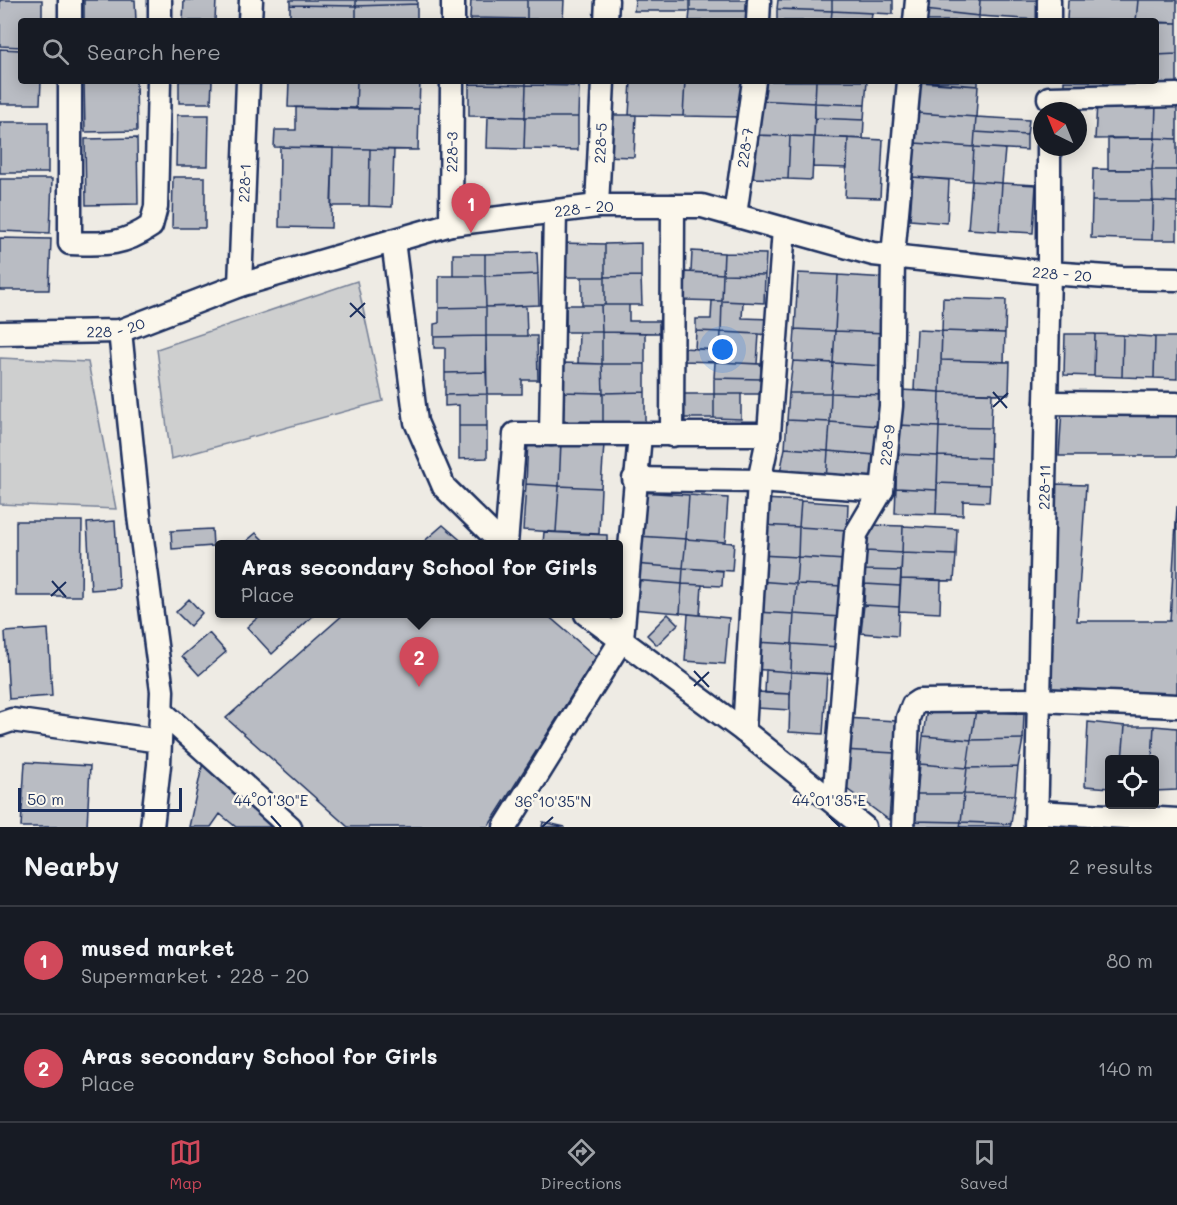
<!DOCTYPE html>
<html lang="en">
<head>
<meta charset="utf-8">
<style>
	body { margin:0; font-family:Mali,sans-serif; background:#242831; color:#f1f3f6 }
	.controls { position:absolute; right:18px; bottom:18px; display:grid; overflow:hidden; border-radius:6px; box-shadow:0 3px 15px #0003 }
	.controls button { width:54px; height:54px; display:grid; place-items:center; padding:0; border:0; border-bottom:2px solid #363941; background:#171b24; color:#f1f3f6; font:30px sans-serif }
	.compass { position:absolute; left:1033px; top:102px; width:54px; height:54px; border-radius:50%; background:#171b24; box-shadow:0 3px 15px #0003; rotate:317deg }
	.scale { position:absolute; left:18px; bottom:15px; width:164px; box-sizing:border-box; padding-left:6px; border:3px solid #1b2f5e; border-top:0; font-size:16px; line-height:21px; white-space:nowrap; color:#1b2f5e; -webkit-text-stroke:4px #fbf7ec; paint-order:stroke }
	.you { position:absolute; left:723px; top:350px; width:21px; height:21px; margin:-15px; border:4px solid #fff; border-radius:50%; background:#1a73e8; box-shadow:0 0 0 9px #1a73e833 }
	.badge { display:grid; place-items:center; width:39px; height:39px; border-radius:50%; background:#d1495b; color:#fff; font-size:20px; font-weight:700 }
	.pin { position:absolute; translate:-50% -50px; filter:drop-shadow(0 2px 3px #0008) }
	.pin::after { content:''; position:absolute; top:32px; width:21px; height:18px; background:inherit; clip-path:polygon(0 0,100% 0,50% 100%) }
	.popup { position:absolute; left:215px; top:540px; width:408px; height:78px; box-sizing:border-box; display:grid; place-content:center; border-radius:6px; background:#171b24; filter:drop-shadow(0 2px 4px #0005); font-size:20px; white-space:nowrap; color:#9ea1a6 }
	.popup b { font-size:22px; color:#f1f3f6 }
	.popup::after { content:''; position:absolute; left:50%; top:100%; margin-left:-12px; border:12px solid transparent; border-top-color:#171b24 }
	.list { margin:0; padding:0; list-style:none }
	h2 { display:flex; justify-content:space-between; align-items:center; height:78px; margin:0; padding:0 24px; font-size:26px }
	h2 small { font-size:20px; font-weight:400; color:#9ea1a6 }
	.list li { display:grid; grid-template-columns:39px 1fr auto; gap:18px; align-items:center; box-sizing:border-box; height:108px; padding:0 24px; border-top:2px solid #363941 }
	.list b { display:block; font-size:22px; white-space:nowrap }
	.list p { margin:0; font-size:20px; white-space:nowrap; color:#9ea1a6 }
	.list em { font-size:20px; font-style:normal; color:#9ea1a6 }
	.icon { flex:none; width:33px; height:33px; fill:none; stroke:currentColor; stroke-width:2; stroke-linecap:round; stroke-linejoin:round }
	.map { position:relative; flex:none; width:1177px; height:827px; overflow:hidden }
	.search { position:absolute; background:#171b24; box-shadow:0 3px 15px #0003; left:18px; right:18px; top:18px; height:66px; display:flex; align-items:center; gap:15px; box-sizing:border-box; padding:0 21px; border-radius:6px; color:#9ea1a6; font-size:22px }
	.sheet { height:294px; background:#171b24 }
	nav { display:flex; justify-content:space-around; align-items:center; box-sizing:border-box; height:84px; border-top:2px solid #363941; background:#171b24; font-size:16px; color:#9ea1a6 }
	nav a { display:grid; justify-items:center; gap:3px }
	nav .on { color:#d1495b }
	.map>svg:first-child { display:block }
</style>
</head>
<body>
<div class="map">
<svg width="1177" height="827" viewBox="0 0 1177 827">
	<rect width="100%" height="100%" fill="#eeebe4"/>
	<filter id="ink" filterUnits="userSpaceOnUse"><feTurbulence type="fractalNoise" baseFrequency=".0167" numOctaves="2"/><feDisplacementMap in="SourceGraphic" scale="12" xChannelSelector="R" yChannelSelector="G"/><feConvolveMatrix kernelMatrix="1 2 1 2 8 2 1 2 1" color-interpolation-filters="sRGB"/></filter>
	<g filter="url(#ink)">
		<path fill="#cecfcf" stroke="#747f96" stroke-width="1.5" d="M357 281 383 401 171 459 157 349Z
			M0 358 88 362 116 509 0 504Z"/>
		<path fill="#b9bcc3" stroke="#1b2f5e" stroke-width="1.5" d="M0 0H42V21H21V47L0 46Z
			M84 0H135L136 21H84Z
			M184 0H216L215 21H183Z
			M290 0H356V6L290 5Z
			M356 0H417V4L356 6Z
			M471 0H527V19L470 18Z
			M527 0H564L563 20 527 19Z
			M635 0H690V11H634Z
			M690 0H748V11H690Z
			M778 0H832V11L777 9Z
			M832 0H893V14L832 11Z
			M924 0H980L979 16 924 10Z
			M980 0H1040L1038 20 979 16Z
			M1068 0H1138L1136 21 1067 20Z
			M1138 0H1177V23L1136 21Z
			M417 4V21H356V6Z
			M290 5 356 6V21H290Z
			M777 9 832 11 831 21H777Z
			M924 10 979 16V21H923Z
			M690 11H748V21H689Z
			M832 11 872 13 871 21H831Z
			M470 18 527 19V21H470Z
			M527 19 563 20H580L527 21Z
			M1156 23H1177V54L1156 55Z
			M0 49 21 50V81H41L40 104H0Z
			M1177 54V89L1130 91 1131 81H1156V55Z
			M84 81H136L137 131 85 132Z
			M179 81H212L211 103H179Z
			M289 81H357L356 109 288 107Z
			M357 81H420L419 109H356Z
			M469 81H526V85L469 84Z
			M526 81H579V86L526 85Z
			M631 81H685L683 116 629 115Z
			M685 81H743L741 117 683 116Z
			M757 81H816L815 103 755 100Z
			M816 81H867L865 105 815 103Z
			M919 81H978V86Z
			M1064 81H1131L1130 91H1064Z
			M919 82 978 86 976 117 917 113Z
			M469 84 526 85 525 117 469 116Z
			M526 85 579 86 578 117H525Z
			M755 100 815 103 814 137 754 135Z
			M1156 102 1155 138 1095 139 1097 103Z
			M1156 102 1177 103V139L1155 138Z
			M815 103 865 105 864 120 815 118Z
			M296 107 419 109 418 150 274 147 275 130H296Z
			M917 113 976 117 974 147 915 143Z
			M177 115H209L208 166H176Z
			M606 115H636L634 157 602 156Z
			M488 116 525 117 524 149 487 148Z
			M525 117H578V150L524 149Z
			M976 117 1029 120 1027 135 975 132Z
			M815 118 864 120 863 139 814 137Z
			M0 122H48V173H0Z
			M975 132 1027 135V150L974 147Z
			M750 135 790 136 788 179 748 178Z
			M790 136 814 137 812 180 788 179Z
			M814 137 848 138 847 168 813 167Z
			M137 138 138 204 86 205 85 139Z
			M848 138 883 140 880 198 845 197Z
			M1108 138H1155L1152 170H1108Z
			M1155 138 1177 139V170H1152Z
			M915 143 974 147 972 181 913 177Z
			M280 147 333 148 331 228 279 227Z
			M974 147 1005 149 1002 183 972 181Z
			M333 148 370 149 369 206H331Z
			M370 149 394 150 392 207 369 206Z
			M1093 169 1152 170 1153 201H1092Z
			M1152 170H1177V202L1153 201Z
			M173 177H205V228H172Z
			M913 177 949 180 947 223 910 220Z
			M0 179H52L50 233 0 231Z
			M972 181 1002 183 999 231 968 229Z
			M1002 183 1036 185 1033 233 999 231Z
			M1092 201H1153L1152 240 1091 238Z
			M1153 201 1177 202V240H1152Z
			M0 238 51 239 49 290H0Z
			M559 243 605 244V277H560Z
			M641 243V276L605 277V244Z
			M692 251 724 253 723 274 691 272Z
			M537 252 538 274 485 276V254Z
			M724 253 766 254 765 275 723 274Z
			M453 254H485V276H453Z
			M686 272 723 274 722 301 684 300Z
			M798 273 838 275 835 331 795 329Z
			M538 274 539 305 486 307 485 276Z
			M723 274 765 275 764 303 722 301Z
			M838 275 888 278 886 333 835 331Z
			M439 276H485L486 307 439 308Z
			M641 276 642 305H605V277Z
			M582 277H605V305H582Z
			M943 298 1006 300 1005 333 942 331Z
			M712 301H722L721 332 696 331V319H711Z
			M722 301 743 302 742 318 775 319 774 335 721 332Z
			M566 305H601L602 332H566Z
			M601 305H629V321H659V333L602 332Z
			M526 306 527 336H486V307Z
			M486 307V336L434 337V324L439 323V308Z
			M795 329 835 331 833 363 793 361Z
			M917 330 942 331 940 392 914 390Z
			M696 331 721 332 720 350 695 349Z
			M835 331 886 333 884 366 833 363Z
			M942 331 1005 333 1004 362 941 360Z
			M579 332H602V364L578 363Z
			M602 332 645 333V364H602Z
			M721 332 759 334 757 364 719 362Z
			M1065 334H1095L1094 376 1064 375Z
			M1095 334 1123 335 1122 377 1094 376Z
			M1123 335 1155 337 1154 378 1122 377Z
			M486 336H537L538 380H522V394H487Z
			M486 336V372L445 373V348H434V337Z
			M1155 337H1177V379L1154 378Z
			M682 348 720 350 719 362 681 361Z
			M941 360 1010 362 1009 394 940 392Z
			M793 361 833 363 831 393H789Z
			M715 362 761 364V379L714 378Z
			M561 363 602 364 603 393 560 392Z
			M833 363 884 366 882 395 831 393Z
			M602 364H645V392L603 393Z
			M486 372 487 394 445 395V373Z
			M714 378 761 379V394H714Z
			M900 390 940 392 939 427 899 425Z
			M560 392 603 393V424H560Z
			M645 392V424H603V393Z
			M940 392 992 393 991 428 939 427Z
			M789 393H831L830 422 787 420Z
			M831 393 882 395 879 426 830 422Z
			M487 394V426H459V405L445 406V395Z
			M678 394H714V418H678Z
			M714 394H741V419L714 418Z
			M1062 409 1177 413V456H1059Z
			M787 420 830 422 828 451 785 448Z
			M830 422 879 426 875 455 828 451Z
			M899 425 939 427 938 456 897 454Z
			M459 426H487V458L459 459Z
			M939 427 991 428 990 458 938 456Z
			M528 440 561 442 559 486 526 484Z
			M561 442 604 444 601 488 559 486Z
			M785 448 828 451 826 480 779 478Z
			M828 451 875 455 871 483 826 480Z
			M897 454 938 456 937 490 896 488Z
			M938 456 990 458V485L937 483Z
			M937 483 990 485 989 502 963 501V515L936 514Z
			M526 484 559 486 556 532 523 530Z
			M1054 484 1086 485 1077 621H1170L1177 506V694L1042 688Z
			M559 486 601 488 599 534 556 532Z
			M896 488 937 490 936 514 895 513Z
			M639 492 689 495 686 539 637 536Z
			M689 495 728 498 725 542 686 539Z
			M762 499 801 501 799 527 761 525Z
			M801 501 848 504 847 530 799 527Z
			M16 521H82L81 596H16Z
			M115 521 119 588 91 590 87 523Z
			M443 525 465 544H421Z
			M761 525 799 527 798 557 759 555Z
			M868 525 903 526 902 553 866 551Z
			M903 526 957 529 956 555 902 553Z
			M799 527 847 530 845 560 798 557Z
			M212 529 213 546 172 549 171 531Z
			M544 532 607 535V544H548L543 543Z
			M256 533 267 544H243Z
			M637 536 686 539 683 568 634 564Z
			M686 539 734 543 732 571 683 568Z
			M866 551 902 553 901 571 865 570Z
			M902 553 956 555 954 581 901 579Z
			M759 555 798 557 796 584 757 581Z
			M798 557 845 560 843 586 796 584Z
			M634 564 683 568 682 584 633 580Z
			M683 568 723 571 722 586 682 584Z
			M865 570 901 571 900 586 865 584Z
			M901 579 941 580 940 613 899 611Z
			M633 580 682 584 680 613 631 609Z
			M757 581 796 584 794 614 755 612Z
			M682 584 702 585 700 615 680 613Z
			M796 584 843 586 841 617 794 614Z
			M865 584 900 586 899 607 864 605Z
			M189 599 202 613 190 626 176 612Z
			M864 605 899 607 898 636 861 633Z
			M755 612 794 614 792 644 754 642Z
			M262 614H315L272 654 247 627Z
			M344 614H546L596 657 488 827H348L226 718Z
			M668 614 678 624 657 645 647 635Z
			M688 614 729 618 725 664 685 661Z
			M794 614 841 617 840 647 792 644Z
			M48 629 52 696 9 699 5 632Z
			M209 633 226 652 199 675 182 656Z
			M754 642 792 644 791 672 752 669Z
			M792 644 840 647 838 674 791 672Z
			M766 670 791 672 790 694 765 693Z
			M791 672 827 674 823 734 789 732Z
			M758 692 790 694V710L757 708Z
			M927 708 976 710 971 740 923 736Z
			M976 710 1024 714 1023 739 971 740Z
			M845 718 896 721 894 753 843 750Z
			M1088 722 1125 726 1122 760H1110V788L1085 786Z
			M1125 726H1154L1152 760H1122Z
			M1154 726 1177 728V790L1154 791V760H1152Z
			M923 736 971 740 967 768 920 764Z
			M1023 739 1018 767 967 768 971 740Z
			M843 750 894 753 889 820 840 784Z
			M25 762 90 766 87 827H21Z
			M203 762 279 827H236L220 814 211 827H189Z
			M920 764 967 768 964 794H917Z
			M1018 767 1015 795 964 794 967 768Z
			M917 794H964L961 822 914 821Z
			M964 794 1015 795 1011 824 961 822Z
			M914 821 961 822 960 827H913Z
			M543 822 565 827H542Z
			M961 822 1011 824 1010 827H960Z"/>
		<g fill="none" stroke-linecap="round" stroke-linejoin="round">
			<g stroke="#1b2f5e" stroke-width="27">
				<g id="minor">
					<path d="M70 21V0"/>
					<path d="M160 21V0"/>
					<path d="M250 21 251 0"/>
					<path d="M453 21V0"/>
					<path d="M606 21 607 0"/>
					<path d="M758 21 759 0"/>
					<path d="M915 21 917 0"/>
					<path d="M1049 21V0"/>
					<path d="M70 81V243C104 244 122 246 151 226L156 207 159 81"/>
					<path d="M1049 98 1177 95"/>
					<path id="s1" d="M597 206 603 81"/>
					<path id="s2" d="M735 215 754 81"/>
					<path id="s3" d="M451 224 452 81"/>
					<path d="M393 241 416 422 444 487 502 544"/>
					<path id="s4" d="M240 285 248 81"/>
					<path d="M120 331 139 516 162 691 159 765 152 827"/>
					<path id="s5" d="M0 333 120 331 240 285 451 224 597 206H702L873 254 1049 273 1122 278 1177 279"/>
					<path d="M1046 403 1177 404"/>
					<path d="M551 434 555 211"/>
					<path d="M672 435 673 206"/>
					<path d="M634 479 759 481 882 490"/>
					<path d="M506 544 515 434H769"/>
					<path d="M586 614 744 731 864 827"/>
					<path d="M162 712 290 827"/>
					<path d="M0 724 12 720 160 741"/>
					<path d="M744 731 759 481 769 434 784 229"/>
					<path id="s6" d="M834 801 856 534 882 490 891 406 893 256 909 81"/>
					<path d="M1037 812 1177 820"/>
					<path d="M505 827 622 639 640 435"/>
					<path d="M903 827 908 718 913 705 919 701 1039 700 1177 706"/>
					<path id="s7" d="M1036 827 1049 273V147"/>
				</g>
			</g>
			<use href="#minor" stroke="#fbf7ec" stroke-width="22"/>
		</g>
	</g>
	<path fill="none" stroke="#1b2f5e" stroke-width="2" d="M350 303 365 318M350 317 365 303M993 392 1007 408M993 407 1008 393M52 581 66 597M51 596 66 582M694 671 709 687M694 686 709 672M271 816 281 827M829 816 840 827M542 827 553 817"/>
	<g text-anchor="middle" dominant-baseline="central" stroke-width="5" stroke-linejoin="round" paint-order="stroke">
		<g font-size="15" fill="#1b2f5e" stroke="#fbf7ec">
			<text stroke="none"><textPath href="#s1" startOffset="63">228-5</textPath></text>
			<text stroke="none"><textPath href="#s2" startOffset="68">228-7</textPath></text>
			<text stroke="none"><textPath href="#s3" startOffset="72">228-3</textPath></text>
			<text stroke="none"><textPath href="#s4" startOffset="102">228-1</textPath></text>
			<text stroke="none"><textPath href="#s5" startOffset="602">228 - 20</textPath></text>
			<text stroke="none"><textPath href="#s5" startOffset="1088">228 - 20</textPath></text>
			<text stroke="none"><textPath href="#s5" startOffset="116">228 - 20</textPath></text>
			<text stroke="none"><textPath href="#s6" startOffset="364">228-9</textPath></text>
			<text stroke="none"><textPath href="#s7" startOffset="340">228-11</textPath></text>
		</g>
	</g>
	<g font-size="15" text-anchor="middle" fill="#1b2f5e" stroke="#fbf7ec" stroke-width="5" stroke-linejoin="round" paint-order="stroke">
		<text x="271" y="806">44°01'30"E</text>
		<text x="829" y="806">44°01'35"E</text>
		<text x="553" y="807">36°10'35"N</text>
	</g>
</svg>
<div class="controls">
<button><svg class="icon" aria-label="locate" viewBox="0 0 24 24"><circle cx="12" cy="12" r="6"/><path d="M12 2v4M12 18v4M2 12h4M18 12h4"/></svg></button>
</div>
<svg class="compass" viewBox="-18 -18 36 36"><path d="M0-13l5 13h-10z" fill="#e53935"/><path d="M0 13l5-13h-10z" fill="#9ea1a6"/></svg>
<div class="scale">50 m</div>
<div class="you"></div>
<div class="pin badge" style="left:471px;top:233px">1</div>
<div class="pin badge" style="left:419px;top:687px">2</div>
<div class="popup"><b>Aras secondary School for Girls</b>Place</div>
<div class="search"><svg class="icon" aria-label="search" viewBox="0 0 24 24"><circle cx="10" cy="10" r="6"/><path d="M15 15l6 6"/></svg>Search here</div>
</div>
<section class="sheet">
<h2>Nearby<small>2 results</small></h2>
<ul class="list">
<li><span class="badge">1</span><div><b>mused market</b><p>Supermarket · 228 - 20</p></div><em>80 m</em></li>
<li><span class="badge">2</span><div><b>Aras secondary School for Girls</b><p>Place</p></div><em>140 m</em></li>
</ul>
</section>
<nav>
<a class="on"><svg class="icon" aria-label="map" viewBox="0 0 24 24"><path d="M3 6l6-2 6 2 6-2v14l-6 2-6-2-6 2zM9 4v14M15 6v14"/></svg>Map</a>
<a><svg class="icon" aria-label="directions" viewBox="0 0 24 24"><path d="M12 3l9 9-9 9-9-9zM9 14v-3h6M13 9l2 2-2 2"/></svg>Directions</a>
<a><svg class="icon" aria-label="saved" viewBox="0 0 24 24"><path d="M7 4h10v16l-5-4-5 4z"/></svg>Saved</a>
</nav>
</body>
</html>
